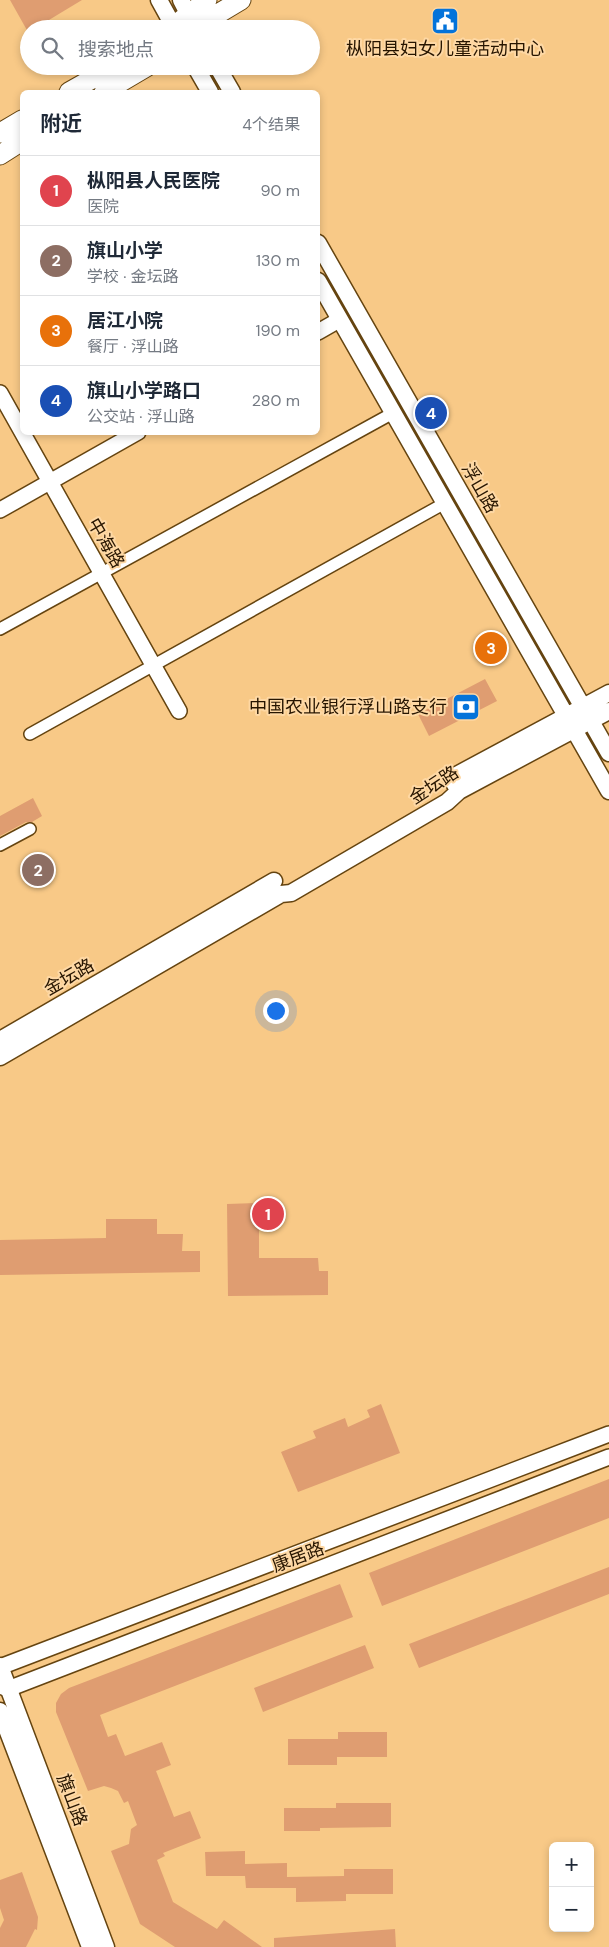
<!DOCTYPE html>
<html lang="zh">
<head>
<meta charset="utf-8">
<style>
	body { margin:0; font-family:"DM Sans","Noto Sans SC",sans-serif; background:#f6f6f7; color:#1f2937 }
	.controls { position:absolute; right:15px; bottom:15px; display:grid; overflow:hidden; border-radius:8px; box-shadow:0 2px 8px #0003 }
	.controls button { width:45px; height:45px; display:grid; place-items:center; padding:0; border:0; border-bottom:1px solid #e0e1e3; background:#fff; color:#1f2937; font:25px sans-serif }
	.you { position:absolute; left:275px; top:1010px; width:18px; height:18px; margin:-12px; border:4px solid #fff; border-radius:50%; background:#1a73e8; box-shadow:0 0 0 8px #1a73e833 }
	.badge { display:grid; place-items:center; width:32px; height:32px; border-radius:50%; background:#2563eb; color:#fff; font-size:16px; font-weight:700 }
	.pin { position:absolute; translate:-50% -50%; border:2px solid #fff; box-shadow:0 1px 5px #0006 }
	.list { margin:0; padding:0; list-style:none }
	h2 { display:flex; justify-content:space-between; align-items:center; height:65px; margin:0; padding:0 20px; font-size:21px }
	h2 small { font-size:16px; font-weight:400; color:#747a83 }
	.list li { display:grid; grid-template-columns:32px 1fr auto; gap:15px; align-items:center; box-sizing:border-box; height:70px; padding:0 20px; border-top:1px solid #e0e1e3 }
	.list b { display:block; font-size:19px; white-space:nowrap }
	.list p { margin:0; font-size:16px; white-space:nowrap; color:#747a83 }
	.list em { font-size:16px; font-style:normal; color:#747a83 }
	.icon { flex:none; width:28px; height:28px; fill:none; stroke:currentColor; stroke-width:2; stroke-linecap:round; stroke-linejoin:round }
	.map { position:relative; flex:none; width:609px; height:1947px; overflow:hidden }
	.search { position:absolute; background:#fff; box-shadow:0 2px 8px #0003; left:20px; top:20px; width:300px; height:55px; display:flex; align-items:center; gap:12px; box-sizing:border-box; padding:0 18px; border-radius:28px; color:#747a83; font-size:19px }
	.panel { position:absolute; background:#fff; box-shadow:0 2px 8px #0003; left:20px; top:90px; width:300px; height:345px; border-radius:8px }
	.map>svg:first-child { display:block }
</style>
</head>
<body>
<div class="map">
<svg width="609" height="1947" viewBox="0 0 609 1947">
	<rect width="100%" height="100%" fill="#f8c987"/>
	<path fill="#df9d71" d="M10 0H82L34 29H29L28 32Z
		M485 679 497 701 429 736 418 714Z
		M33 798 42 816 32 822H26L0 836V816Z
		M259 1203V1258H318L319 1271H328V1295L228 1296 227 1204Z
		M106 1219H157V1234H183L182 1251H200V1272L0 1275V1240L106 1238Z
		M381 1404 400 1453 298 1492 281 1452 316 1438 313 1431 345 1418 348 1427 370 1417 367 1410Z
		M609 1479V1518L382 1606 369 1573Z
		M609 1567V1594L419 1668 409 1644Z
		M340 1584 353 1617 100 1715 108 1737 116 1734 125 1756 162 1742 171 1765 156 1771 174 1817 190 1811 201 1838 163 1853 165 1856 157 1860 173 1902 217 1929 224 1920 262 1947H175L140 1924 111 1851 129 1844 131 1829 137 1825 128 1801 124 1803 118 1791 111 1788 104 1786 88 1791 56 1712V1703L61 1694 69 1688Z
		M365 1645 374 1668 263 1712 254 1688Z
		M338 1732H387V1757H337V1765H288V1739H338Z
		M336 1803H391V1827L320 1828V1831H284V1808H336Z
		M245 1851V1864L287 1863V1877L344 1876V1869H393V1894H346V1901L296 1902V1888H246L245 1876H206L205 1852Z
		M22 1872 38 1917 37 1930 35 1929 26 1947H0V1928L4 1920 0 1908V1880Z
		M395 1929 396 1947H274V1938Z"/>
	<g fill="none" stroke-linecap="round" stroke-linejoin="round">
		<g stroke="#654410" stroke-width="14">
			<path id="minor" d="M0 629 393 413
				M30 734 445 503
				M0 845 30 829"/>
		</g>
		<g stroke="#654410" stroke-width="18">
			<path id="tertiary" d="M318 332 339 320
				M0 393 179 711
				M0 510 138 432
				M0 1667 609 1434
				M0 1686 8 1689 609 1457"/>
		</g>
		<g stroke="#654410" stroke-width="19">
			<path id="secondary" d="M159 0 175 29
				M181 0 194 25
				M195 66 210 92
				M217 66 232 92
				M318 243 609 753
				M318 281 609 791
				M459 791 451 778 609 693
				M0 1040 274 881
				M0 1057 281 894 291 893 447 802 459 791 609 711
				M0 1666 106 1947
				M0 1711 90 1947"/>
		</g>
		<g stroke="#654410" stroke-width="21">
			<path id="primary" d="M170 29 207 0
				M197 29 211 18 241 0
				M69 92 115 66
				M104 92 148 66
				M0 133 22 120
				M0 155 22 141"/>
		</g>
		<use href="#minor" stroke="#fff" stroke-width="11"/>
		<use href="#tertiary" stroke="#fff" stroke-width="15"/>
		<use href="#secondary" stroke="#fff" stroke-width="16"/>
		<use href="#primary" stroke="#fff" stroke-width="19"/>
	</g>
	<defs>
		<g id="civic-square" transform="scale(1.4375)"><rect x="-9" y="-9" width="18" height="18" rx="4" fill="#0473da" stroke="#fed8a4"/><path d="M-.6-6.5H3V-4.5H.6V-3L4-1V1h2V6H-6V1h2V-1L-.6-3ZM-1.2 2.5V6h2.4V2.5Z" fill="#fff"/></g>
		<g id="bank-square" transform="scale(1.4375)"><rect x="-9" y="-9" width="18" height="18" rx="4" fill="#0473da" stroke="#fed8a4"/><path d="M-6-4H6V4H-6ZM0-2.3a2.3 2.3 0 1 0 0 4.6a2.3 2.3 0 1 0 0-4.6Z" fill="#fff"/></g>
	</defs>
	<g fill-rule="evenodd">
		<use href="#civic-square" x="445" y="21"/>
		<use href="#bank-square" x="466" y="707"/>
	</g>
	<g text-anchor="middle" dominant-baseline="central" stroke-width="4" stroke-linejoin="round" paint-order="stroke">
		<g font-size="18" fill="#271500" stroke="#fed8a4">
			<text x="445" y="49">枞阳县妇女儿童活动中心</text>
			<text x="447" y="707" text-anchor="end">中国农业银行浮山路支行</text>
		</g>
		<g font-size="18" fill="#271500" stroke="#fed8a4">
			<text transform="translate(480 488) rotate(60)">浮山路</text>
			<text transform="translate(106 543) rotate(60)">中海路</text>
			<text transform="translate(434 785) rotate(-33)">金坛路</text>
			<text transform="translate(69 977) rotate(-30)">金坛路</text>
			<text transform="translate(298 1557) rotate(-21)">康居路</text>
			<text transform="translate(72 1800) rotate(69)">旗山路</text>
		</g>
	</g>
</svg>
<div class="controls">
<button>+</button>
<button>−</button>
</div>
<div class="you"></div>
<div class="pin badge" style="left:268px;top:1214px;background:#e0444e">1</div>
<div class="pin badge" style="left:38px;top:870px;background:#8d6e63">2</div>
<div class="pin badge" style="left:491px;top:648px;background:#e8710a">3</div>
<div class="pin badge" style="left:431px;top:413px;background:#1a4fb4">4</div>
<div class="search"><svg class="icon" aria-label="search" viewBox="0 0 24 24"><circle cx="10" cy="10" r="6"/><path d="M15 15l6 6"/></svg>搜索地点</div>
<section class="panel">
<h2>附近<small>4个结果</small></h2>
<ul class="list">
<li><span class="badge" style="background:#e0444e">1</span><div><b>枞阳县人民医院</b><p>医院</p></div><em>90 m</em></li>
<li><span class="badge" style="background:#8d6e63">2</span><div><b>旗山小学</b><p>学校 · 金坛路</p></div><em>130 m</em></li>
<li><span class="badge" style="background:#e8710a">3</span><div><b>居江小院</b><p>餐厅 · 浮山路</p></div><em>190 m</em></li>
<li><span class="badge" style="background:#1a4fb4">4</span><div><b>旗山小学路口</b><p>公交站 · 浮山路</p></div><em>280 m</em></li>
</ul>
</section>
</div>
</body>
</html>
